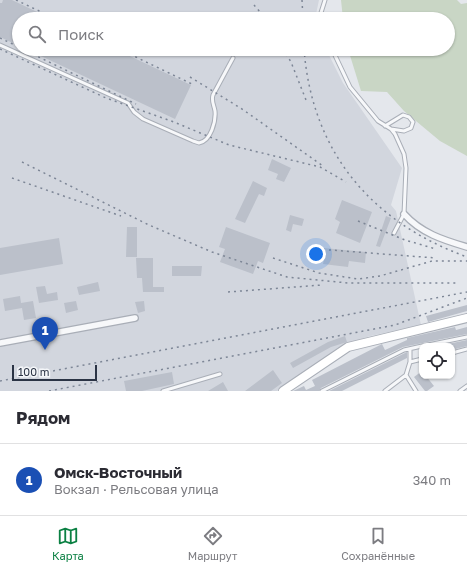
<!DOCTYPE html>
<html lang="ru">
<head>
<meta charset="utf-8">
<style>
	body { margin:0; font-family:"Golos Text",sans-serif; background:#f2f2f3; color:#2b2b33 }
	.controls { position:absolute; right:12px; bottom:12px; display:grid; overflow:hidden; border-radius:8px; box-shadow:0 1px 3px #0004 }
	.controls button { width:36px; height:36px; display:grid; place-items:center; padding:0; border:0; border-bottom:1px solid #e1e1e2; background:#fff; color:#2b2b33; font:20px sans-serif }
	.scale { position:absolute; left:12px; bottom:10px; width:85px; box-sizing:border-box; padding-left:4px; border:2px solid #2b3445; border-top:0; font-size:11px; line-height:14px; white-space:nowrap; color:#2b3445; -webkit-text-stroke:3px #f4f6f9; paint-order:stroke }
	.you { position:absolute; left:316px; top:254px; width:14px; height:14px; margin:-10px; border:3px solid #fff; border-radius:50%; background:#1a73e8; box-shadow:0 0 0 6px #1a73e833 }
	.badge { display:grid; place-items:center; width:26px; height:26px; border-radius:50%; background:#0b8043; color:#fff; font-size:13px; font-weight:700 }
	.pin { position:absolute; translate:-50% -33px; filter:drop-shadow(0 1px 2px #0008) }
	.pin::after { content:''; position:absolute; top:21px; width:14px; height:12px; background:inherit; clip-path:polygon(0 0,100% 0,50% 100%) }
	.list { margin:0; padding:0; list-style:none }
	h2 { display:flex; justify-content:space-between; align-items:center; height:52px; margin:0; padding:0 16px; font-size:17px }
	h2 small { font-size:13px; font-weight:400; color:#7c7c81 }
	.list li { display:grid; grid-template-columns:26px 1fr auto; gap:12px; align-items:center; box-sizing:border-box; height:72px; padding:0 16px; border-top:1px solid #e1e1e2 }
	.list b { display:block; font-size:15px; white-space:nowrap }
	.list p { margin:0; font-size:13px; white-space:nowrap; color:#7c7c81 }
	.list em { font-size:13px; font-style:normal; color:#7c7c81 }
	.icon { flex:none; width:22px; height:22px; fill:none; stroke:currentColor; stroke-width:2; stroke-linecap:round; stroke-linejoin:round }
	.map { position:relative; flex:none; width:467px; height:391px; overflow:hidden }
	.search { position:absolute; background:#fff; box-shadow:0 1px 3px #0004; left:12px; right:12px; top:12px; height:44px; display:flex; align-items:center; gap:10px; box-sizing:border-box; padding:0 14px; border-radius:22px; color:#7c7c81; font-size:15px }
	.sheet { height:124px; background:#fff }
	nav { display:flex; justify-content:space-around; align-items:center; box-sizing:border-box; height:56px; border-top:1px solid #e1e1e2; background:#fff; font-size:11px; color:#7c7c81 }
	nav a { display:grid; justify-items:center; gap:2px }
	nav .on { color:#0b8043 }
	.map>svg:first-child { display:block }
</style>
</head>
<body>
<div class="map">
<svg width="467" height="391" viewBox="0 0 467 391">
	<rect width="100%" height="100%" fill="#e4e7ec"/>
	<path fill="#d2d6de" d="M0 0H319L315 19H19V49H326L343 83 402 168 391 205 396 211 421 325 370 336 347 344 335 350 277 391H0Z"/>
	<path fill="#c9d6c5" d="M341 0H457L461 4 467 3V156L440 141 404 111 387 92 361 91 348 49H448V19H343Z"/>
	<path fill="#bbc0ca" d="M3 0H12L52 19H19V46L0 37V3H2Z
		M26 49H115L191 85 175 119Z
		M272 159 291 168 284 182 276 179 278 174 268 170Z
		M253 181 267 188 264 196 259 194 245 223 235 219Z
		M342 200 372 212 360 243 336 233 340 222 335 219Z
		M290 215 304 219 302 226 293 224 291 232 286 230Z
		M386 216 391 218 380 247 376 246Z
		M127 227H137V257H126Z
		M226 227 270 243 263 263 258 261 253 274 220 262 225 249 219 247Z
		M59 238 63 264 0 275V248Z
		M313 247 366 252 365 263 349 261 348 267 323 264 324 259 312 257Z
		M136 258H153V287H164V292H143L142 278H137Z
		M172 266H202L201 276H172Z
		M98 282 100 291 79 295 77 287Z
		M45 286 47 294 57 292 58 300 39 303 36 287Z
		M20 296 21 303 33 301 36 318 24 320 22 308 5 311 3 299Z
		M76 301 78 310 66 313 64 303Z
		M144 301 145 311 138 313 135 302Z
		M467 305V311L428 322 426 316Z
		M455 327 456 330 467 327V334L403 347 321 388 319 391H293L304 386 306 390 315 386 312 380 382 344 385 350 407 340V338Z
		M345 336 347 342 331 347 293 368 290 363 328 342Z
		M467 340V346L452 350V346H438Z
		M407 352V358L342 391H329Z
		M273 370 282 383 271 391H245Z
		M422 371V376H426L434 386 427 391H425L414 377Z
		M172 372 174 384 142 391H126L124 381Z
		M223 382 228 391H208Z"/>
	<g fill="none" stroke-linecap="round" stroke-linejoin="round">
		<g stroke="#a9aeb7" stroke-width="5">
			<path id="lane" d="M319 19 325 0
				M0 45 128 103 134 112 143 119 193 141 199 143C211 141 216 121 215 111 214 105 211 101 213 95L233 58
				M332 49 350 87 378 121 391 129 395 134 404 154 406 168 404 214 394 233
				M385 126 403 115 409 117 413 122 411 128 404 131 391 129
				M423 346 467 337
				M452 353 467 349
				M410 362V349
				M163 391 220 374
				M322 391 404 350 422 346
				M385 391 406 375
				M416 391 406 375 410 362 422 359
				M460 391 467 386"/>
		</g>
		<g stroke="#a9aeb7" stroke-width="8">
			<path id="street" d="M404 214C421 233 443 240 467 247
				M0 343 135 318"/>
		</g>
		<g stroke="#a9aeb7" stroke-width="10">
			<path id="secondary" d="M283 391 348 347 467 318"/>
		</g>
		<use href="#lane" stroke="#f7f8fa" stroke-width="3"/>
		<use href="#street" stroke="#f7f8fa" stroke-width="5.5"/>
		<use href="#secondary" stroke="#fff" stroke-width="8"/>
		<path stroke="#7d8696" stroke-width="1.5" stroke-dasharray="2 4" stroke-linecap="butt" d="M16 0 56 19
			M302 0 303 19
			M254 5 266 19
			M0 38 19 47
			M0 49 106 98 174 122 229 145 320 167 346 182
			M22 49 136 104
			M119 49 194 85
			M283 49 291 62 306 100
			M304 49C312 152 371 222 467 257
			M190 77 242 109 323 166
			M22 162 149 225 212 252 287 277 348 283H459
			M12 178 121 216
			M358 221 405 240 436 249
			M317 249 436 258
			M273 258 319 273 358 279 380 276 432 261H467
			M228 292 322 285
			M0 381 467 292
			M49 391 395 325 467 298"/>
	</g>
</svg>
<div class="controls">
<button><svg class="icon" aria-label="locate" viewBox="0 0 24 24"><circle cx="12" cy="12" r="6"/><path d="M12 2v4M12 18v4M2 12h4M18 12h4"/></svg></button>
</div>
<div class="scale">100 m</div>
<div class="you"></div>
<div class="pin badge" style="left:45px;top:350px;background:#1a4fb4">1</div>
<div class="search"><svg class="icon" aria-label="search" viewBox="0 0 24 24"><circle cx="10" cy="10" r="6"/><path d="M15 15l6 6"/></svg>Поиск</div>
</div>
<section class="sheet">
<h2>Рядом<small></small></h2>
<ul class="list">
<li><span class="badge" style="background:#1a4fb4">1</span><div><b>Омск-Восточный</b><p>Вокзал · Рельсовая улица</p></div><em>340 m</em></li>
</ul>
</section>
<nav>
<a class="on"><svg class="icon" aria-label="map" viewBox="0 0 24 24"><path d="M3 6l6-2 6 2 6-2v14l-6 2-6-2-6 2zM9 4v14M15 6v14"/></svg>Карта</a>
<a><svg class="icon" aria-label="directions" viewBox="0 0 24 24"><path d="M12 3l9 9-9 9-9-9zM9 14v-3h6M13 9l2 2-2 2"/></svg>Маршрут</a>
<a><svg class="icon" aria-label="saved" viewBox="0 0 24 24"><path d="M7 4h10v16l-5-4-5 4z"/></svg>Сохранённые</a>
</nav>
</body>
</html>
